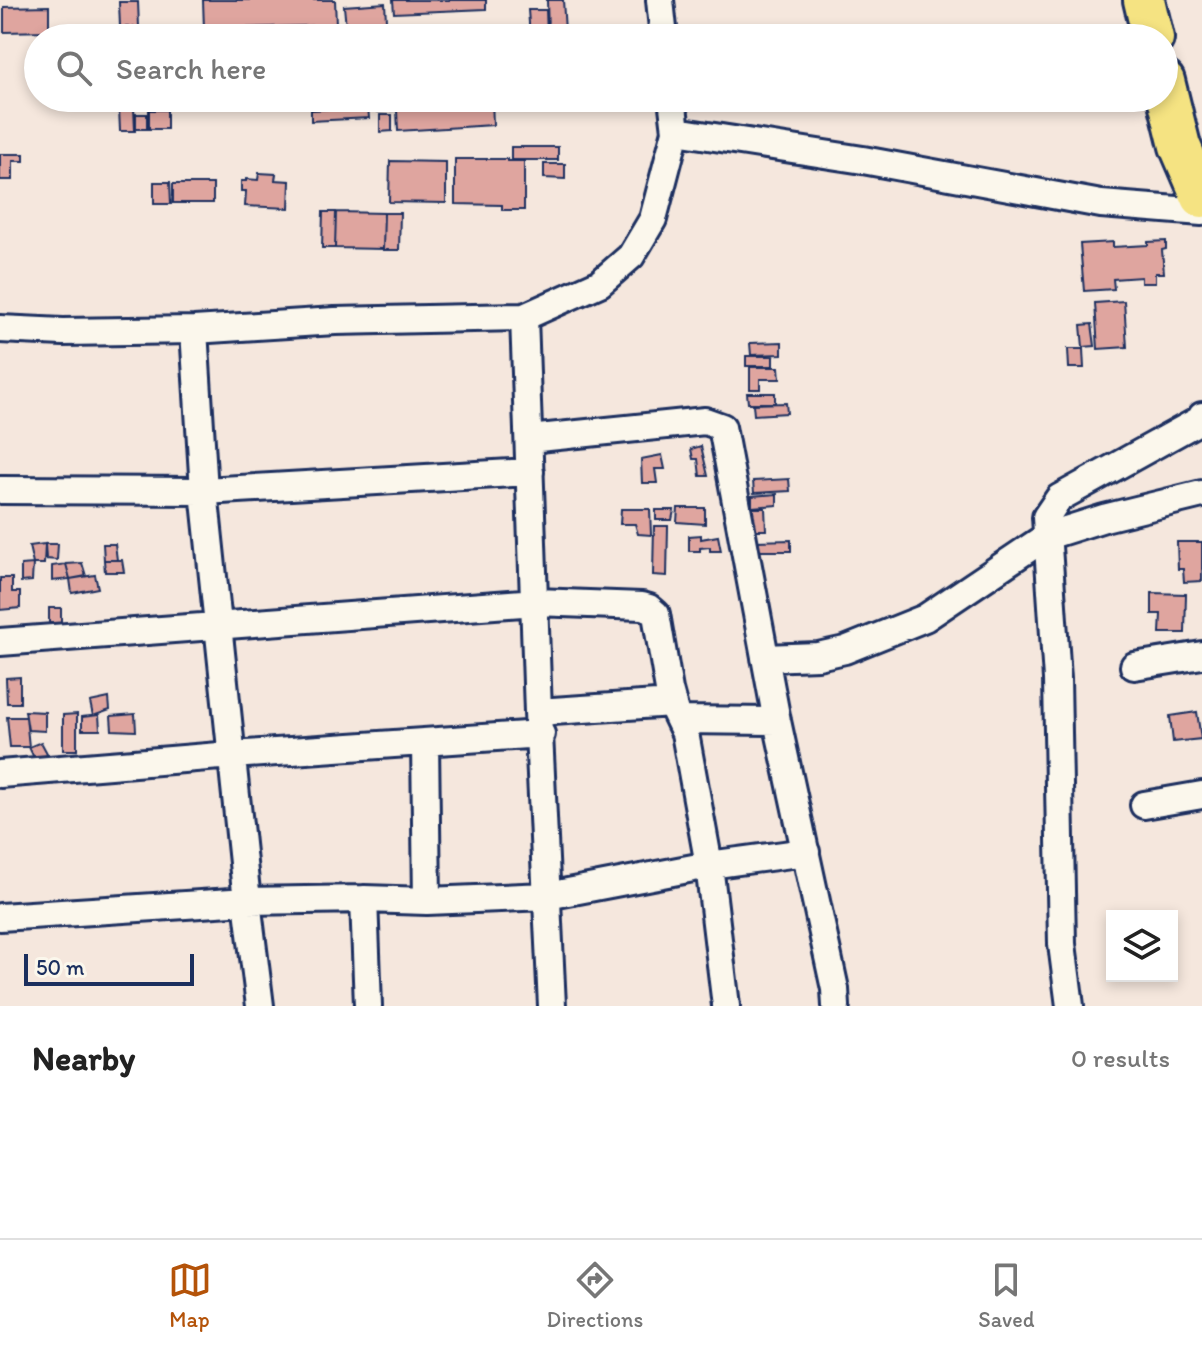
<!DOCTYPE html>
<html lang="en">
<head>
<meta charset="utf-8">
<style>
	body { margin:0; font-family:Itim,sans-serif; background:#f6f6f6; color:#222 }
	.controls { position:absolute; right:24px; bottom:24px; display:grid; overflow:hidden; border-radius:0px; box-shadow:0 4px 12px #0003 }
	.controls button { width:72px; height:72px; display:grid; place-items:center; padding:0; border:0; border-bottom:2px solid #e0e0e0; background:#fff; color:#222; font:40px sans-serif }
	.scale { position:absolute; left:24px; bottom:20px; width:170px; box-sizing:border-box; padding-left:8px; border:4px solid #1b2f5e; border-top:0; font-size:22px; line-height:28px; white-space:nowrap; color:#1b2f5e; -webkit-text-stroke:6px #fbf7ec; paint-order:stroke }
	.list { margin:0; padding:0; list-style:none }
	h2 { display:flex; justify-content:space-between; align-items:center; height:104px; margin:0; padding:0 32px; font-size:34px }
	h2 small { font-size:26px; font-weight:400; color:#767676 }
	.icon { flex:none; width:44px; height:44px; fill:none; stroke:currentColor; stroke-width:2; stroke-linecap:round; stroke-linejoin:round }
	.map { position:relative; flex:none; width:1202px; height:1006px; overflow:hidden }
	.search { position:absolute; background:#fff; box-shadow:0 4px 12px #0003; left:24px; right:24px; top:24px; height:88px; display:flex; align-items:center; gap:20px; box-sizing:border-box; padding:0 28px; border-radius:44px; color:#767676; font-size:30px }
	.sheet { height:232px; background:#fff }
	nav { display:flex; justify-content:space-around; align-items:center; box-sizing:border-box; height:112px; border-top:2px solid #e0e0e0; background:#fff; font-size:22px; color:#767676 }
	nav a { display:grid; justify-items:center; gap:4px }
	nav .on { color:#b45309 }
	.map>svg:first-child { display:block }
</style>
</head>
<body>
<div class="map">
<svg width="1202" height="1006" viewBox="0 0 1202 1006">
	<rect width="100%" height="100%" fill="#f5e7dd"/>
	<filter id="ink" filterUnits="userSpaceOnUse"><feTurbulence type="fractalNoise" baseFrequency=".0125" numOctaves="2"/><feDisplacementMap in="SourceGraphic" scale="16" xChannelSelector="R" yChannelSelector="G"/><feConvolveMatrix kernelMatrix="1 2 1 2 8 2 1 2 1" color-interpolation-filters="sRGB"/></filter>
	<g filter="url(#ink)">
		<path fill="#dfa59f" stroke="#1b2f5e" stroke-width="2" d="M203 0H335L336 25 204 29Z
			M393 0H486V9L394 13Z
			M547 0H563L565 31 548 32Z
			M119 2H138L139 27H120Z
			M385 3 387 38H347L344 6Z
			M49 6V31L4 32V7Z
			M528 10H546L547 35 530 36Z
			M352 98H392V99L492 98 493 125 398 131 397 110 377 112V101L353 103Z
			M134 107 135 131H120L119 108Z
			M368 107 369 118 311 121V110Z
			M149 110H167V129H149Z
			M136 114H147V129H136Z
			M380 115H392V131L380 132Z
			M511 147H558V160H511Z
			M0 154H24V161H13V180H0Z
			M455 159H507V161H524V210H502V205L455 204Z
			M390 161 446 162V203L389 202Z
			M544 164H565V179L544 178Z
			M259 173 276 174 275 180 290 181 289 208 245 206 246 191H241V181H246V179L258 180Z
			M154 182H170L171 204H154Z
			M173 184H213V203H173Z
			M323 212H336L335 248H322Z
			M336 212 384 213 383 249 335 248Z
			M384 213H400L399 250H383Z
			M1166 241V249L1162 250 1164 273H1155V283H1141V277L1113 279 1114 289 1084 291 1080 244 1113 242V247L1148 245V242Z
			M1124 301 1127 347 1098 349 1095 303Z
			M1092 324 1095 346 1083 347 1081 325Z
			M782 342V354L751 355 750 343Z
			M1068 349H1083L1084 368H1069Z
			M746 356H773V366H746Z
			M750 367H779L780 379H760V389H750Z
			M747 393H775V403H748Z
			M786 403 787 413 754 415 753 404Z
			M701 446 708 476H700L698 459H693L691 449Z
			M662 455 665 469H655L657 483H642L641 459Z
			M789 479 790 491 754 493 753 481Z
			M777 494V505L752 507V496Z
			M678 508H705V524L677 522Z
			M753 508H765L766 530H753Z
			M621 509H650L651 535 638 534 635 524H620Z
			M656 510H674L672 520H656Z
			M654 526H668L667 576 653 575Z
			M701 535V539L718 536 721 551H710V547L700 548V551H689V536Z
			M791 540V551H757L756 541Z
			M1177 542H1202V581L1184 582 1183 569H1178Z
			M45 544H58L57 560 46 559Z
			M45 544 44 564H33L29 546Z
			M103 544H115L117 560H104Z
			M104 560H122L124 572H105Z
			M82 563 86 576 70 579 66 564Z
			M33 564 32 581 21 582V565Z
			M66 564 70 579 52 581V566Z
			M95 575 98 588 72 593 70 579Z
			M0 578H12V592H20V608L0 610Z
			M1152 593 1186 594 1185 633H1160L1161 614H1152Z
			M49 608H61V623H49Z
			M20 677V703H7L6 678Z
			M109 698 110 710 93 716 90 702Z
			M25 711 45 712V731L28 730Z
			M1197 712 1201 739 1173 742 1170 716Z
			M77 714V750H63V715Z
			M135 714 136 731 112 730 111 716Z
			M99 715 100 730H82V717Z
			M7 717H26L29 747H10Z
			M41 742 48 755 35 760 29 747Z"/>
		<g fill="none" stroke-linecap="round" stroke-linejoin="round">
			<g stroke="#1b2f5e" stroke-width="32">
				<path id="minor" d="M660 0 664 38
					M676 131 863 160 1101 204 1202 212
					M524 317 538 712 552 1006
					M0 329 63 332 194 330 335 321 524 317 600 283 631 256 653 219 676 131 672 98
					M194 330 204 491 247 901 260 1006
					M529 439 705 421 722 427 777 721 835 989 836 1006
					M0 490 204 491 530 472
					M0 642 536 602 642 606 649 608 656 614 669 690 675 712 685 733 709 865 726 1006
					M765 658 818 656 845 650 925 618 1047 536 1104 518 1202 494
					M1134 666 1202 655
					M538 712 672 703
					M679 720 777 721
					M425 742 427 901
					M0 774 232 755 541 734
					M1144 805 1202 795
					M364 899 368 1006
					M0 917 247 901 364 899 427 901 547 896 709 865 806 852
					M1070 1006 1062 944 1057 679 1046 517 1059 498 1200 420 1202 416"/>
			</g>
			<g stroke="#1b2f5e" stroke-width="46">
				<path id="primary" d="M1144 0 1153 38
					M1164 81 1180 146 1202 197"/>
			</g>
			<use href="#minor" stroke="#fbf7ec" stroke-width="26"/>
			<use href="#primary" stroke="#f5e382" stroke-width="40"/>
		</g>
	</g>
</svg>
<div class="controls">
<button><svg class="icon" aria-label="layers" viewBox="0 0 24 24"><path d="M12 4l9 5-9 5-9-5zM3 14l9 5 9-5"/></svg></button>
</div>
<div class="scale">50 m</div>
<div class="search"><svg class="icon" aria-label="search" viewBox="0 0 24 24"><circle cx="10" cy="10" r="6"/><path d="M15 15l6 6"/></svg>Search here</div>
</div>
<section class="sheet">
<h2>Nearby<small>0 results</small></h2>
<ul class="list">
</ul>
</section>
<nav>
<a class="on"><svg class="icon" aria-label="map" viewBox="0 0 24 24"><path d="M3 6l6-2 6 2 6-2v14l-6 2-6-2-6 2zM9 4v14M15 6v14"/></svg>Map</a>
<a><svg class="icon" aria-label="directions" viewBox="0 0 24 24"><path d="M12 3l9 9-9 9-9-9zM9 14v-3h6M13 9l2 2-2 2"/></svg>Directions</a>
<a><svg class="icon" aria-label="saved" viewBox="0 0 24 24"><path d="M7 4h10v16l-5-4-5 4z"/></svg>Saved</a>
</nav>
</body>
</html>
